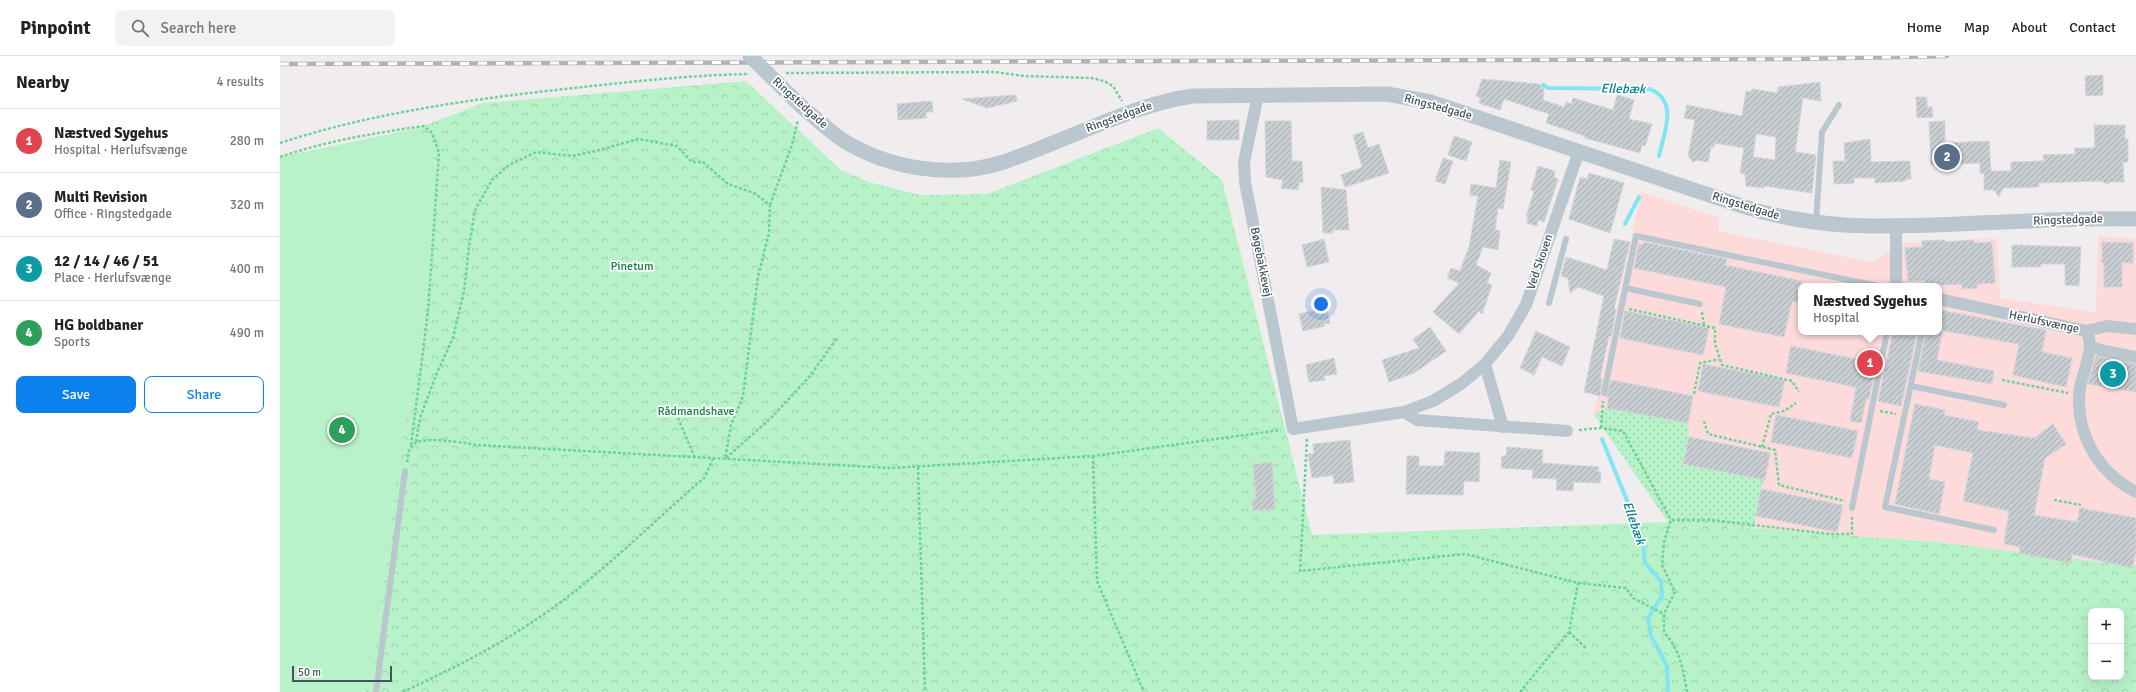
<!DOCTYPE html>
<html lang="en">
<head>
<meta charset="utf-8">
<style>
	body { margin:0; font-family:Signika,sans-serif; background:#f2f2f2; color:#222 }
	.controls { position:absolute; right:12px; bottom:12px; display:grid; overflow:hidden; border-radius:8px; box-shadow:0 4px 16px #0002 }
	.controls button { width:36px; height:36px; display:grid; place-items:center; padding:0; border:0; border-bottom:1px solid #e0e0e0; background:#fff; color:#222; font:20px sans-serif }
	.scale { position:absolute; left:12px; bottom:10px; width:100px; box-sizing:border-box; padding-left:4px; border:2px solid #44535d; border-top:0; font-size:11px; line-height:14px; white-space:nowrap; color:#44535d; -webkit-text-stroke:3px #fff; paint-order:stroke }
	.you { position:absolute; left:1041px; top:248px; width:14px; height:14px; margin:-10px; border:3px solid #fff; border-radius:50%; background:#1a73e8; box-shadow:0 0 0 6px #1a73e833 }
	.badge { display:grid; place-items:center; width:26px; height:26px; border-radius:50%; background:#0b81ed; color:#fff; font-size:13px; font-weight:700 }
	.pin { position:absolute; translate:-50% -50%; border:2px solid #fff; box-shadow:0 1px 4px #0006 }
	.popup { position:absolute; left:1518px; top:227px; width:144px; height:52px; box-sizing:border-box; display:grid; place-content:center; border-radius:8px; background:#fff; filter:drop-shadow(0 1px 3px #0005); font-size:13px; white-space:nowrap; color:#767676 }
	.popup b { font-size:15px; color:#222 }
	.popup::after { content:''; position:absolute; left:50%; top:100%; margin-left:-8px; border:8px solid transparent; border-top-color:#fff }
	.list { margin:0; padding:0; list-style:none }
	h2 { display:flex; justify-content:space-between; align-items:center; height:52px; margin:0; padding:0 16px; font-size:17px }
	h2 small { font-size:13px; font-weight:400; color:#767676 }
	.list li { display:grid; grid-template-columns:26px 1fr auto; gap:12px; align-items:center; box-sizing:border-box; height:64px; padding:0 16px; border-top:1px solid #e0e0e0 }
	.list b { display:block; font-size:15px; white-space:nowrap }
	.list p { margin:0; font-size:13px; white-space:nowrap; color:#767676 }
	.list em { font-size:13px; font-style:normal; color:#767676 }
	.actions { display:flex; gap:8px; padding:12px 16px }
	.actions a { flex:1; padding:9px 0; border:1px solid #0b81ed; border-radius:8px; text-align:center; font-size:14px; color:#0b81ed }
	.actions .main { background:#0b81ed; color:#fff }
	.icon { flex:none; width:22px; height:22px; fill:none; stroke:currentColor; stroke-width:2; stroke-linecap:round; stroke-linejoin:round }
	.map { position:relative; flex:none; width:1856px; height:636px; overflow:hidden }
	header { display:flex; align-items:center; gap:24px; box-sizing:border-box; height:56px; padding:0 20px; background:#fff; border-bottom:1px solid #e0e0e0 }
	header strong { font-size:19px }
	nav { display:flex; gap:22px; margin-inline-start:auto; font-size:14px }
	.search { width:280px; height:36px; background:#f2f2f2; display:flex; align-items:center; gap:10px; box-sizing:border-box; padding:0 14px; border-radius:8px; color:#767676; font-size:15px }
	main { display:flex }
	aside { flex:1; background:#fff }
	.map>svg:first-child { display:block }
</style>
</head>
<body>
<header>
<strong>Pinpoint</strong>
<div class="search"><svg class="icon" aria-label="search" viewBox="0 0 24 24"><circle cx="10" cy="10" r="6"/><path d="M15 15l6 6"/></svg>Search here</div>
<nav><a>Home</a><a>Map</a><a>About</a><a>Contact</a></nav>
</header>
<main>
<aside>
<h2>Nearby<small>4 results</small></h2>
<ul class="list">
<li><span class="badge" style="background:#e0444e">1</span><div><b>Næstved Sygehus</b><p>Hospital · Herlufsvænge</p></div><em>280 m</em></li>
<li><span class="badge" style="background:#5c6f8a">2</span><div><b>Multi Revision</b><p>Office · Ringstedgade</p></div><em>320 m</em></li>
<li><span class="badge" style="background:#0f9aa8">3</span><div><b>12 / 14 / 46 / 51</b><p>Place · Herlufsvænge</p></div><em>400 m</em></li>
<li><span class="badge" style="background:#2e9e5b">4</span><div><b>HG boldbaner</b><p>Sports</p></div><em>490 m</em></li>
</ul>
<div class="actions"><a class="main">Save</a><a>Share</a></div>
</aside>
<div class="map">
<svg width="1856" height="636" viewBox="0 0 1856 636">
	<defs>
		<pattern id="grass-dots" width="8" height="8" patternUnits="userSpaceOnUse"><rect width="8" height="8" fill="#b8f2c9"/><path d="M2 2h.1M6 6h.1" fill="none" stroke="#9fd1af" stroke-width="1.8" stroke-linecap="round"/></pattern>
		<pattern id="forest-crowns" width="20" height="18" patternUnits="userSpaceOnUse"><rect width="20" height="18" fill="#b8f2c9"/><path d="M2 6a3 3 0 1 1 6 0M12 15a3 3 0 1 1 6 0" fill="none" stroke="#9fd1af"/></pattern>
		<pattern id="building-hatch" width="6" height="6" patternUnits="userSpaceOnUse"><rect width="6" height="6" fill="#c9ced3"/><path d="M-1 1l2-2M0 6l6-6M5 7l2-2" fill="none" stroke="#a5aaae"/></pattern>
	</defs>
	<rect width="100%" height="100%" fill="#f1edee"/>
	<path fill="#fddbdb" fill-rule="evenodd" d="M1361 136 1439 162 1438 175 1592 206 1623 187 1717 182 1720 242 1816 256 1818 180 1856 183V510L1657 486 1388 466 1314 359ZM1521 230H1659V276H1521Z"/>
	<path fill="url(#grass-dots)" d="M1327 352 1408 367 1409 381 1403 408 1485 424 1481 433 1474 472 1388 466 1314 359Z"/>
	<path fill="url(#forest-crowns)" fill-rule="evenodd" d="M466 25 561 114 589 126 639 139 707 138 878 72 942 124 1032 479 1388 466 1657 486 1856 510V636H84L91 628 118 403 141 294 159 117 138 72 203 47ZM1811 555H1841V621H1811Z"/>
	<path fill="#b8f2c9" d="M138 72 159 117 141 294 118 403 91 628 84 636H0V101Z"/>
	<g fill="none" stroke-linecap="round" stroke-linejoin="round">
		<path stroke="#82e5f3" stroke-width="4" d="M1263 29 1268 32 1370 33C1399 45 1384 77 1379 100
			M1345 168 1359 141
			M1322 383 1363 484 1365 507 1381 525 1382 540 1368 562 1371 580 1387 610 1388 636"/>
	</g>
	<path fill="url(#building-hatch)" stroke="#d1d4da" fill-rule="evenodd" d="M1823 19V39L1806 40 1805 20Z
		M1202 23 1259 28 1264 34 1263 44 1284 51 1286 46 1291 48 1293 42 1333 54 1337 39 1354 44 1349 63 1372 68 1365 90 1362 89 1360 97 1305 82V80L1266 67 1269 58 1224 43 1220 54 1199 47 1201 42 1196 40Z
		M1540 26 1541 45 1523 42 1515 96 1536 99 1532 137 1484 130V132L1466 130 1465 118 1460 117 1464 92 1435 87 1434 91H1431L1428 106 1417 104 1413 106 1408 100 1415 64 1404 62 1407 49 1462 60 1466 35 1471 36 1472 33 1497 37 1498 31ZM1476 78 1496 81 1495 104 1473 101Z
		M736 39 737 45 707 52 682 43Z
		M1636 41H1647V51H1652L1653 61 1637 62Z
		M652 45 653 56H646V62L618 64 617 48Z
		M959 64V84H927V65Z
		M985 65H1011L1012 105H1022L1023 127 1019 126 1018 134 1001 132 1003 124 986 121Z
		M1665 65V87L1709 85 1711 115H1731V106L1764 105 1763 99 1795 98V92H1815L1814 69H1845V83H1848V106H1843L1844 126H1830L1828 128 1820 125 1759 127V131L1723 132 1719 141 1714 134H1704V117H1700V107L1651 109 1649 66Z
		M1083 76 1088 92 1099 88 1109 117 1065 131 1061 119 1082 111 1073 79Z
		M1174 80 1192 86 1186 105 1168 99Z
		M1590 83 1591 106 1630 105 1631 123H1626V125L1595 127V122H1574V127L1554 128 1553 105H1565L1564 87Z
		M1163 102 1173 105 1165 128 1155 125Z
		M1220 104 1231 106 1223 153 1218 152 1215 174 1220 175 1218 194 1203 191 1196 209 1211 217 1207 227 1212 229 1202 258 1199 255 1179 278 1153 256 1179 227 1167 222 1171 212 1180 215 1189 191 1198 140 1190 139 1191 128 1216 132Z
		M1258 110 1275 115 1274 121 1278 123 1264 166 1258 164 1257 170 1247 167 1248 161H1246L1254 135 1251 134Z
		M1309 117 1344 127 1330 177 1289 163 1300 121 1307 123Z
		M1041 131 1066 134 1069 174H1053V177H1043Z
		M1044 183 1049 206 1027 211 1022 189Z
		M1334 183 1350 186 1334 253 1336 254 1331 281 1329 280 1320 322 1322 323 1320 340 1304 336 1324 240 1298 231 1290 237 1288 222 1281 220 1286 201 1327 214Z
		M1665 184V186L1694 184V187L1712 186 1715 227 1697 228V232L1682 233V228L1645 230V224L1628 225 1625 192 1642 191V185Z
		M1364 186 1447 203 1445 209 1521 225V247L1512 245 1504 281 1439 268 1446 231 1354 212 1359 188 1363 189Z
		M1822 186 1853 187V207H1842V231H1824V207H1822Z
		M1732 189 1801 191 1799 230 1785 229V208H1761V211H1732Z
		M1045 244 1050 267 1044 268 1045 270 1023 275 1019 258 1036 254 1035 246Z
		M1659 254 1766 274 1762 296 1792 302 1786 331 1733 319 1739 288 1659 274Z
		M1345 255 1429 272 1423 299 1340 282Z
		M1150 271 1166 295 1134 317 1109 326 1102 304 1139 292 1133 283Z
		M1256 275 1290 291 1282 310 1262 301 1254 319 1240 312Z
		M1613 276H1637L1621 350 1598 345Z
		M1646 276H1662L1657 304 1714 315 1712 328 1638 315Z
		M1511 290 1596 307 1589 343H1586L1581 367 1570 365 1576 331 1506 317Z
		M1816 300 1856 308V336L1808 328Z
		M1054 302 1057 318 1044 320 1045 324 1029 326 1026 309Z
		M1423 308 1505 324 1499 351 1418 335Z
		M1331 324 1413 340 1408 367 1327 352 1329 341H1326Z
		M1635 348 1665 354 1664 359 1699 366 1697 374 1754 382 1773 368 1786 388 1765 402 1754 459 1797 466 1800 452 1856 462V497L1852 512 1792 498 1791 507 1739 497 1740 491 1724 488 1729 455 1683 445 1693 397 1655 389 1649 423 1665 426 1659 458 1615 448Z
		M1496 359 1578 375 1572 402 1491 386Z
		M1409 381 1490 397 1485 424 1403 408Z
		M1070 384 1074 426 1054 428 1053 419 1032 422 1028 398H1034L1033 388Z
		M1227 391 1263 394 1262 407 1319 411 1318 416H1321L1320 427 1294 426 1293 435 1276 434 1277 423 1252 422 1253 414 1221 412 1222 400H1226Z
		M1165 395 1200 397 1199 426 1184 425 1183 439 1126 438 1127 400H1139V410H1164Z
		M992 406 995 453 973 455 972 444 976 443 973 408Z
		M1481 433 1563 449 1557 476 1476 460Z"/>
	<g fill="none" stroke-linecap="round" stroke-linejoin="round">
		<path stroke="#6dd398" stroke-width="2.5" stroke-dasharray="3 2" stroke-linecap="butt" d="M506 17 715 16 744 20 811 22 824 25 833 30 842 45
			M0 87C98 55 201 42 303 31 358 25 414 19 469 18
			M0 101C46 85 95 77 144 70L152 77 159 97 148 255 131 390
			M490 149 512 89 518 64
			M1349 253 1435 272V288L1442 309 1512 325 1519 336
			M1422 256 1424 269
			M1722 324 1788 337
			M1414 338 1420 307 1439 303
			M1600 355 1616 358
			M398 362 415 402
			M1424 365 1428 378 1495 394 1499 429 1565 445
			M1321 372 1323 345
			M1299 374 1321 372 1343 375 1391 464
			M1027 383 1020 515 1185 498 1298 527 1346 532 1353 542 1384 558
			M136 386 140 362 156 319 173 282 184 235 189 191 195 154 212 124 229 109 256 96 292 100 316 95 358 83 397 90 412 106H423L448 128 474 137 490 149 489 177 478 221 463 340 451 369 445 403
			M1482 391 1491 358 1504 355 1516 347
			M813 400 817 525 864 636
			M446 402 491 362 530 320 557 282
			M127 406C128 402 128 395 131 391 137 378 184 387 197 389L611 412 813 400 1001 374
			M638 411 645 636
			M1774 444 1801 449
			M1289 576 1306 592
			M123 636C165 616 207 596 246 570 311 529 366 472 424 422L433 403
			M1240 636 1289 576 1298 527
			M1407 636C1403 613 1400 594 1384 576V558L1395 536 1382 509 1384 486 1391 464H1431L1550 478H1572V461"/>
		<path stroke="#bac7ce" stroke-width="6" d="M1536 166 1542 76 1559 49
			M1345 232 1420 248
			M1269 247 1286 183
			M1642 276 1605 451 1714 474
			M1631 330 1724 349
			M1324 337 1356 180 1598 230
			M1572 452 1607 276
			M96 636 125 415"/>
		<path stroke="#bac7ce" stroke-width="12" d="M978 39 964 106 965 126 1013 373 1124 356 1153 345 1181 328 1205 308 1228 280 1246 249 1299 95
			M1616 230V172
			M1659 243 1806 275C1816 291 1803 314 1800 332 1794 375 1817 416 1856 436
			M1806 275 1827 270 1856 273
			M1810 290 1820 294 1856 301
			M1205 308 1223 371
			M1124 356 1137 364 1287 375"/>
		<path stroke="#bac7ce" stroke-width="15" d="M521 50C534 61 547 73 561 83 608 113 671 123 724 106 755 95 785 82 815 70 847 57 878 45 913 40L1107 38 1151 46 1465 151C1538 174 1602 171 1678 168 1737 165 1797 162 1856 163"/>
		<g stroke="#afb4b9" stroke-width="4.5">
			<path id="rail" d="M0 8 1516 3 1667 0"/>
		</g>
		<use href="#rail" stroke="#fff" stroke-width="3" stroke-dasharray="9" stroke-linecap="butt"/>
		<path stroke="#bac7ce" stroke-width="15" d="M470 0 521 50"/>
	</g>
	<g text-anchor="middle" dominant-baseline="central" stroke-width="3.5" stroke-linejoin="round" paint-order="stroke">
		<g font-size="12" fill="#44535d" stroke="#fff">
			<text transform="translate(520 47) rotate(42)">Ringstedgade</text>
			<text transform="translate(1158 51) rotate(15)">Ringstedgade</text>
			<text transform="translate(839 61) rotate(-20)">Ringstedgade</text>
			<text transform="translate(1466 150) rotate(17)">Ringstedgade</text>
			<text transform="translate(1788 164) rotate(-2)">Ringstedgade</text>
			<text transform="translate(981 206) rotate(79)">Bøgebakkevej</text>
			<text transform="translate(1260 206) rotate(-71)">Ved Skoven</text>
			<text transform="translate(1764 266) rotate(12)">Herlufsvænge</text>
		</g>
		<g font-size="12" fill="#108440" stroke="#fff">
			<text x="352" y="210">Pinetum</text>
			<text x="416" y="355">Rådmandshave</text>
		</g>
		<g font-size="13" font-style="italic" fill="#048193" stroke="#fff">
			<text transform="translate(1343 33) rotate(1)">Ellebæk</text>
			<text transform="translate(1354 467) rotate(71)">Ellebæk</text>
		</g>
	</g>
</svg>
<div class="controls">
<button>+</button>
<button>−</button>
</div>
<div class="scale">50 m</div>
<div class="you"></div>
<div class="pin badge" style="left:1590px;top:307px;background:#e0444e">1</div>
<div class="popup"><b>Næstved Sygehus</b>Hospital</div>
<div class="pin badge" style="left:1667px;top:101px;background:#5c6f8a">2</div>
<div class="pin badge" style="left:1833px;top:318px;background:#0f9aa8">3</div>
<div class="pin badge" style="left:62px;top:374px;background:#2e9e5b">4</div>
</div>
</main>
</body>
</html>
